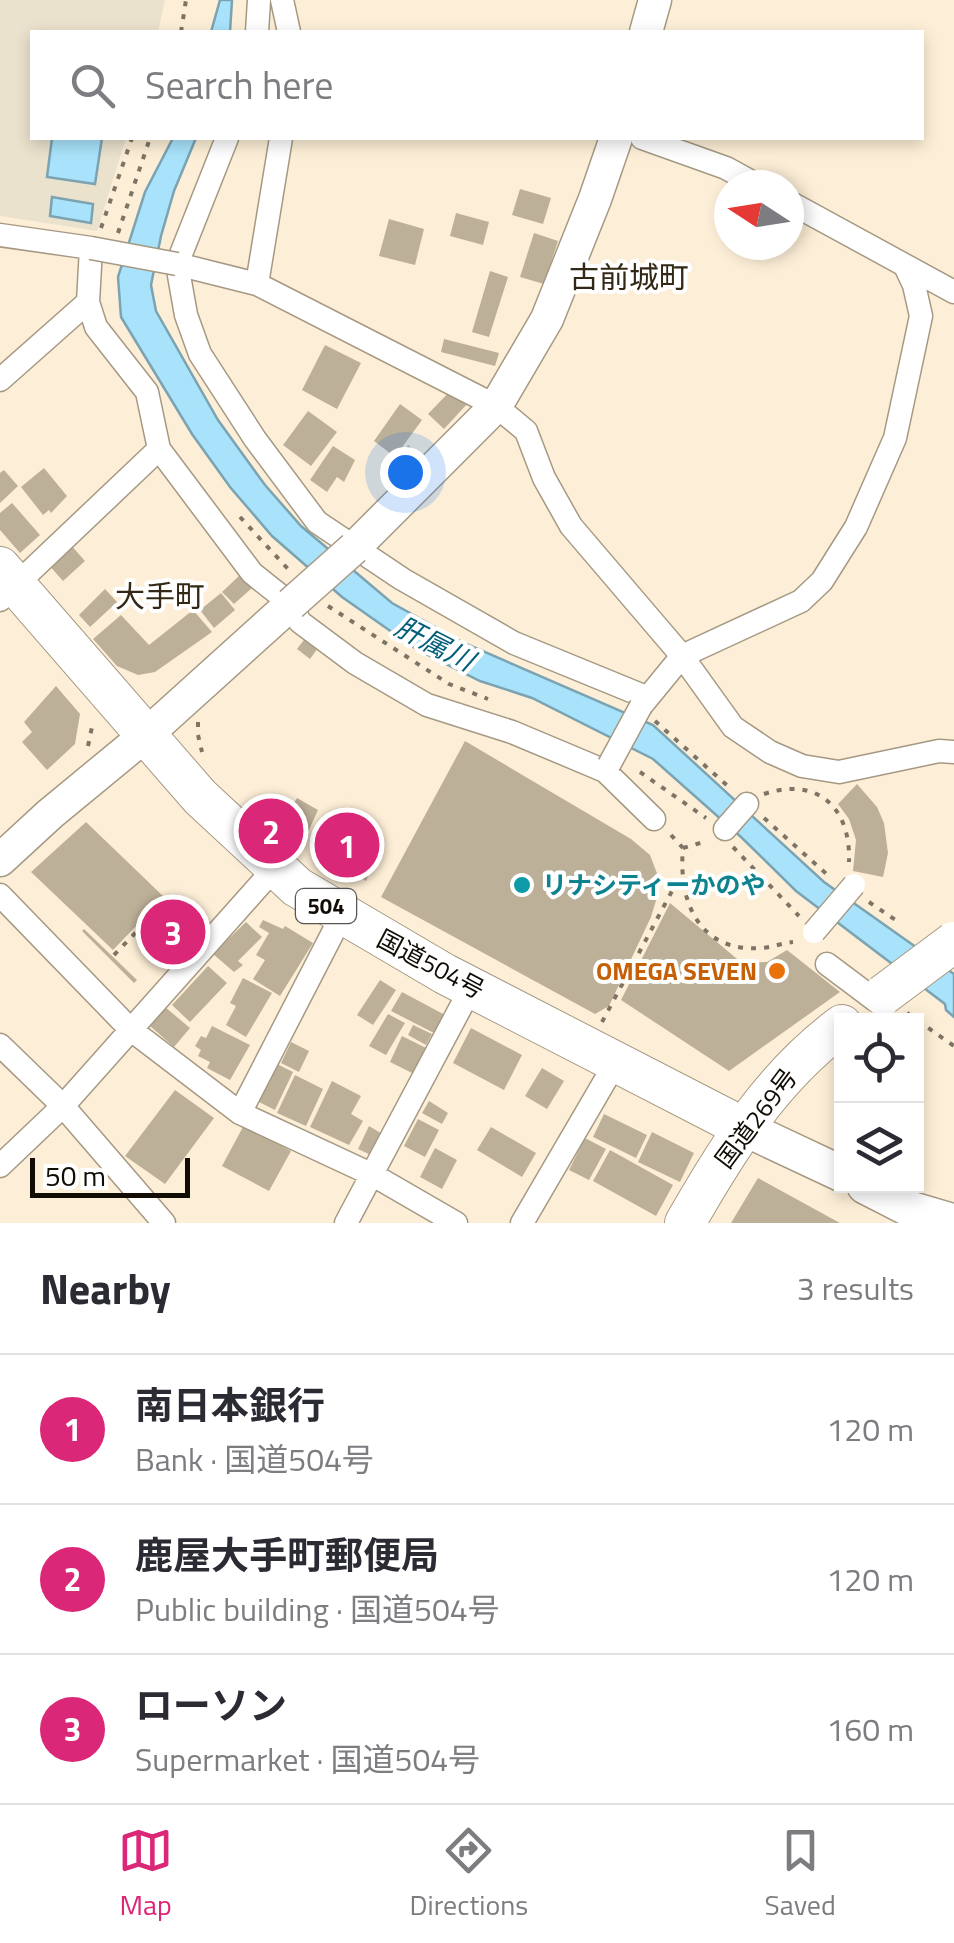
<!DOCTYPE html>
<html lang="en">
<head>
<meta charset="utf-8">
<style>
	body { margin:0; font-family:"Titillium Web","Noto Sans JP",sans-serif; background:#f2f2f3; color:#2b2b33 }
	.controls { position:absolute; right:30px; bottom:30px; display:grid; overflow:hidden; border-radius:0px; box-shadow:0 5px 15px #0003 }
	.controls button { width:90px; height:90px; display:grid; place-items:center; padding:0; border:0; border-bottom:2px solid #e1e1e2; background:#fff; color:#2b2b33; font:50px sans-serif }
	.compass { position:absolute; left:714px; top:170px; width:90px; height:90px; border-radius:50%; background:#fff; box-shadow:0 5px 15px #0003; rotate:282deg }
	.scale { position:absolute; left:30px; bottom:25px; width:160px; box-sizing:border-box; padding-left:10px; border:5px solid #110d05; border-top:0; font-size:28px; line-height:35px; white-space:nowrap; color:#110d05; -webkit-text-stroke:8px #fff; paint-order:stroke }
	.you { position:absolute; left:405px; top:472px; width:35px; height:35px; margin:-25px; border:8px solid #fff; border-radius:50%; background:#1a73e8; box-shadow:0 0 0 15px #1a73e833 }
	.badge { display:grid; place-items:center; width:65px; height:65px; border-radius:50%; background:#db2777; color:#fff; font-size:32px; font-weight:700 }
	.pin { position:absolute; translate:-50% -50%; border:5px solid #fff; box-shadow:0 2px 10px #0006 }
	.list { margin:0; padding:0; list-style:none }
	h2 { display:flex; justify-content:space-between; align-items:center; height:130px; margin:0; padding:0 40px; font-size:42px }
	h2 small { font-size:32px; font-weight:400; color:#7c7c81 }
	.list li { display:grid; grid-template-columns:65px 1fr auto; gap:30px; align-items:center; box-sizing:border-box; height:150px; padding:0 40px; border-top:2px solid #e1e1e2 }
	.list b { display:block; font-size:38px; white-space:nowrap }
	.list p { margin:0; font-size:32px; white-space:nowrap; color:#7c7c81 }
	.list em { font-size:32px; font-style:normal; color:#7c7c81 }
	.icon { flex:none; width:55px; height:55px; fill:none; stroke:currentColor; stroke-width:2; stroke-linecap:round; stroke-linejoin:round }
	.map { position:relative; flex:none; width:954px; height:1223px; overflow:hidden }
	.search { position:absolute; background:#fff; box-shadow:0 5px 15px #0003; left:30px; right:30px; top:30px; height:110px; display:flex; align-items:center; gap:25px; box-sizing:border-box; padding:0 35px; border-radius:0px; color:#7c7c81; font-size:38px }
	.sheet { height:580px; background:#fff }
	nav { display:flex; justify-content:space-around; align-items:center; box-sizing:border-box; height:140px; border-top:2px solid #e1e1e2; background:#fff; font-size:28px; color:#7c7c81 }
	nav a { display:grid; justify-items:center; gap:5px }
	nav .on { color:#db2777 }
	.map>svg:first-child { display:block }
</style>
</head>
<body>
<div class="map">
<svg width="954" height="1223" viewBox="0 0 954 1223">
	<rect width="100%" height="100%" fill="#fdefd7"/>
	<path fill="#ebe2cd" d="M0 0H165L158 32H32V138H126L97 231 0 216Z"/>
	<path fill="#a9e3fb" stroke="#7ba3b1" stroke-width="2.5" d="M220 0H232L230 32H211Z
		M52 138H102L95 184 47 177Z
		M173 138H196L174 191 161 236 151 285 156 311 218 420 265 485 301 526 392 603 464 643 653 725 824 882 954 974V1017L946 1010 945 1004 796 891 741 837 653 759 532 698 480 681 416 649 342 597 272 536 230 487 192 434 121 317 118 277 145 192Z
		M52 197 93 204 91 223 50 216Z"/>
	<path fill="#bdb099" d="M520 189 551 198 543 224 512 215Z
		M456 213 489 222 483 245 450 236Z
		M389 219 424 229 415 265 379 256Z
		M534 233 558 241 544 284 520 277Z
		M490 271 508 277 489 337 472 332Z
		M444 339 499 353 495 366 441 352Z
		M325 345 361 363 337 409 302 390Z
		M454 387 469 402 444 429 428 414Z
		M400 404 422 420 395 457 374 441Z
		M308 411 337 432 311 466 283 445Z
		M408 445 420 455 409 467 398 458Z
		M333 446 355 460 344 482 337 477 327 492 310 480Z
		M394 460 405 470 395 480 385 470Z
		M44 468 67 496 51 513 49 510 43 515 21 487Z
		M4 470 18 486 0 503V473Z
		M12 503 40 535 20 553 0 530V513Z
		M70 544 85 561 63 581 48 564Z
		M240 575 252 588 234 604 222 592Z
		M105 589 117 602 90 627 79 615Z
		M221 593 235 610 214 628 200 610Z
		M193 610 212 632 155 672 138 675 117 666 93 639 121 615 149 645Z
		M310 632 323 641 310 659 297 649Z
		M56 686 80 714 75 744 47 770 22 742 32 732 24 722Z
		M465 741 631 839 650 855 658 876V894L651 917 609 1006 595 1014 381 897Z
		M857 784 877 807 884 823 888 853 883 877 853 871 856 840 849 819 838 804Z
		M297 798 318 810 303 843 272 818 278 806 290 810Z
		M328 815 383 840 366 881 312 850Z
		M86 822 164 897 113 950 31 872Z
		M173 902 203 931 173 963 143 933Z
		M670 903 742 963 767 962 787 950 840 992 729 1071 621 1000Z
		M263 920 283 929 285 926 313 943 280 996 253 979 265 960 256 955 269 933 259 927Z
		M246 922 262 937 238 961 243 965 234 972 213 954Z
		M84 929 137 980 134 983 82 931Z
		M208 966 227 983 190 1022 172 1005Z
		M243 978 272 993 246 1037 226 1025 236 1006 230 1003Z
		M380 980 396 990 373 1025 357 1015Z
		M402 992 445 1015 434 1033 391 1011Z
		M165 1007 190 1028 174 1047 150 1026Z
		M388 1014 405 1023 386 1055 369 1046Z
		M413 1025 432 1034 426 1045 408 1035Z
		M212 1026 250 1045 230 1080 207 1068 210 1062 198 1056 201 1050 195 1046 201 1036 206 1038Z
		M471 1028 522 1055 504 1090 453 1063Z
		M402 1036 426 1048 414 1074 390 1062Z
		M291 1042 309 1051 299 1072 281 1063Z
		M277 1064 293 1072 275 1110 259 1102Z
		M542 1068 564 1081 547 1109 525 1096Z
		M295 1075 323 1089 306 1126 277 1113Z
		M332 1081 361 1096 351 1114 363 1121 349 1145 310 1127Z
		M175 1090 214 1118 165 1184 125 1156Z
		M429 1101 448 1113 442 1124 422 1113Z
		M604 1114 647 1135 636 1158 593 1137Z
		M418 1119 439 1130 425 1157 404 1146Z
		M244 1125 291 1151 269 1191 222 1166Z
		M369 1126 384 1135 373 1156 358 1149Z
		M491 1127 536 1153 522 1177 477 1150Z
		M652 1132 694 1153 680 1182 638 1162Z
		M585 1138 606 1149 589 1180 569 1170Z
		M435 1148 457 1160 442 1189 420 1177Z
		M610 1150 673 1185 656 1216 593 1181Z
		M758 1178 840 1223H731Z"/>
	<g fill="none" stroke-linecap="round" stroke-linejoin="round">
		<g stroke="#a69983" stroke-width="25">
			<path id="street" d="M282 0 289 32
				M257 32 259 0
				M227 138 177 264 186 315 200 354 255 439 317 522 402 579 514 643 646 697
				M642 138 726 168 757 185
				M789 202 954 292
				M0 235 91 248 88 302 96 327 147 392 159 449 252 573 291 604 300 622 355 663 427 705 512 732 605 771 654 819
				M177 264 257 284 496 406 526 431 544 478 571 526 682 656 733 727 770 752 802 766 839 772 939 751 954 752
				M257 284 281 138
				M0 380 88 302
				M0 600 159 449
				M641 706 682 656 801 601 822 581 856 527 895 438 921 316 914 285 905 266
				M725 829 747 804
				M0 895 130 1029 240 1113 373 1175 456 1223
				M827 964 875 1000
				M0 1045 63 1106 164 1223
				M240 1113 342 915
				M0 1166 63 1106 274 869
				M346 1223 472 986
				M522 1223 616 1062"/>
		</g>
		<g stroke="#a69983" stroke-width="35">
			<path id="secondary" d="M646 32 655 0
				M354 548 496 406 547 319 595 199 616 138
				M0 860 50 814 147 734 291 604"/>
		</g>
		<g stroke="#a69983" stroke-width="38">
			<path id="primary" d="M742 1127 842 1174
				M865 1186 910 1209 954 1222"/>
		</g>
		<g stroke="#a69983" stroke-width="42">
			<path id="highway" d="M0 567 200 797 297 887 445 974 742 1127
				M685 1223C728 1148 771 1078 842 1025"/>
		</g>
		<path stroke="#7d7465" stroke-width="4" stroke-dasharray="5 8" stroke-linecap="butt" d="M181 32 186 0
			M101 228 132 138
			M118 233 150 138
			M240 517 288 569
			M328 606 449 684 488 699
			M655 721 730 788
			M198 722V735L202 752
			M88 746 93 722
			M640 772 706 818
			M764 794C818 776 851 808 849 862
			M764 818 831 878
			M671 835 683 848C678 902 699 953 762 948 773 947 783 943 793 942
			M733 847 799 916
			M683 848 707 841
			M869 902 897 921
			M114 955 170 897
			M907 1013 954 1046
			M602 1022 680 876"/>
		<use href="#street" stroke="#fff" stroke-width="22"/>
		<use href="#secondary" stroke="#fff" stroke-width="32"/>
		<use href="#primary" stroke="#fff" stroke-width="35"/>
		<use href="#highway" stroke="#fff" stroke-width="40"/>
		<g stroke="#a69983" stroke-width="25" stroke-linecap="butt">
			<path id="street-bridge" d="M91 248 177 264
				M609 765 641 706
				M814 932 854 885"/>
		</g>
		<g stroke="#a69983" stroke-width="35" stroke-linecap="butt">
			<path id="secondary-bridge" d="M291 604 354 548"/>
		</g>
		<g stroke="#a69983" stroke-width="42" stroke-linecap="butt">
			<path id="highway-bridge" d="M883 995 954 942"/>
		</g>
		<use href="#street-bridge" stroke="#fff" stroke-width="22"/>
		<use href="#secondary-bridge" stroke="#fff" stroke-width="32"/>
		<use href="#highway-bridge" stroke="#fff" stroke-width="40"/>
	</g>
	<circle fill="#0f9aa8" stroke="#fff" stroke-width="4" cx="522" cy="885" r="10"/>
	<circle fill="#e8710a" stroke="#fff" stroke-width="4" cx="777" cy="971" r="10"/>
	<g text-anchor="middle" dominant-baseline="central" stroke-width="8" stroke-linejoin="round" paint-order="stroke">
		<rect fill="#fff" stroke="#585650" stroke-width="2.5" x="296" y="889" width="60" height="34" rx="8"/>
		<g font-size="22" font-weight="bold" fill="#110d05">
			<text x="326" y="906">504</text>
		</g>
		<g font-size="25" font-weight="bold" fill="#0d838f" stroke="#fff" text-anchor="start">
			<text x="542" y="885">リナシティーかのや</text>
		</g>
		<g font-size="25" fill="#110d05" stroke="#fff">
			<text transform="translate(431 964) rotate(28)">国道504号</text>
			<text transform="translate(756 1118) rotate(-53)">国道269号</text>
		</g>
		<g font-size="25" font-weight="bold" fill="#c56008" stroke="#fff" text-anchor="end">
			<text x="757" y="971">OMEGA SEVEN</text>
		</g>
		<g font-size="28" font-style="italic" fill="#04607a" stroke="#fff">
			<text transform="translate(435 643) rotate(27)">肝属川</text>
		</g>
		<g font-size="30" fill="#332815" stroke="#fff">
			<text x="629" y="277">古前城町</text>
			<text x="160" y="596">大手町</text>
		</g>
	</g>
</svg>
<div class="controls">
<button><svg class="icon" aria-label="locate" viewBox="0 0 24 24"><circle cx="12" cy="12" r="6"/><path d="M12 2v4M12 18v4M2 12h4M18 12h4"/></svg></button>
<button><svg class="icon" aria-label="layers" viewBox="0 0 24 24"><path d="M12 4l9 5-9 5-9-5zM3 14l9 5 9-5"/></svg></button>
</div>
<svg class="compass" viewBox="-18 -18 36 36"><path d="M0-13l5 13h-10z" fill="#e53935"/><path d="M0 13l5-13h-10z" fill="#7c7c81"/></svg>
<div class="scale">50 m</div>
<div class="you"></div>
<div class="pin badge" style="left:347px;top:845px">1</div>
<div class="pin badge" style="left:271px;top:831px">2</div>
<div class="pin badge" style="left:173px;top:932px">3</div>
<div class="search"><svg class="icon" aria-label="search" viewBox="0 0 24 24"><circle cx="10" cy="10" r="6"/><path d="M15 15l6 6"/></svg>Search here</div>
</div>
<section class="sheet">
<h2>Nearby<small>3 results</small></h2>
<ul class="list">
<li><span class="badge">1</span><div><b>南日本銀行</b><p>Bank · 国道504号</p></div><em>120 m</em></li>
<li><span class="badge">2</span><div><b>鹿屋大手町郵便局</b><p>Public building · 国道504号</p></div><em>120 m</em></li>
<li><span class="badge">3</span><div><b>ローソン</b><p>Supermarket · 国道504号</p></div><em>160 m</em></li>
</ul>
</section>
<nav>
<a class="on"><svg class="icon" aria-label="map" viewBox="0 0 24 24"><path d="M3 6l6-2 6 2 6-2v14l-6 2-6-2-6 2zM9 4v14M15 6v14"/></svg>Map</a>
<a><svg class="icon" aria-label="directions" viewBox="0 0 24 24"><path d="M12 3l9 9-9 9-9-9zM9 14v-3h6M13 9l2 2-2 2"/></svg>Directions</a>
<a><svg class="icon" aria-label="saved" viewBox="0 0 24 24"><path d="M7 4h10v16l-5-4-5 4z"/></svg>Saved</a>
</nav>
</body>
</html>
